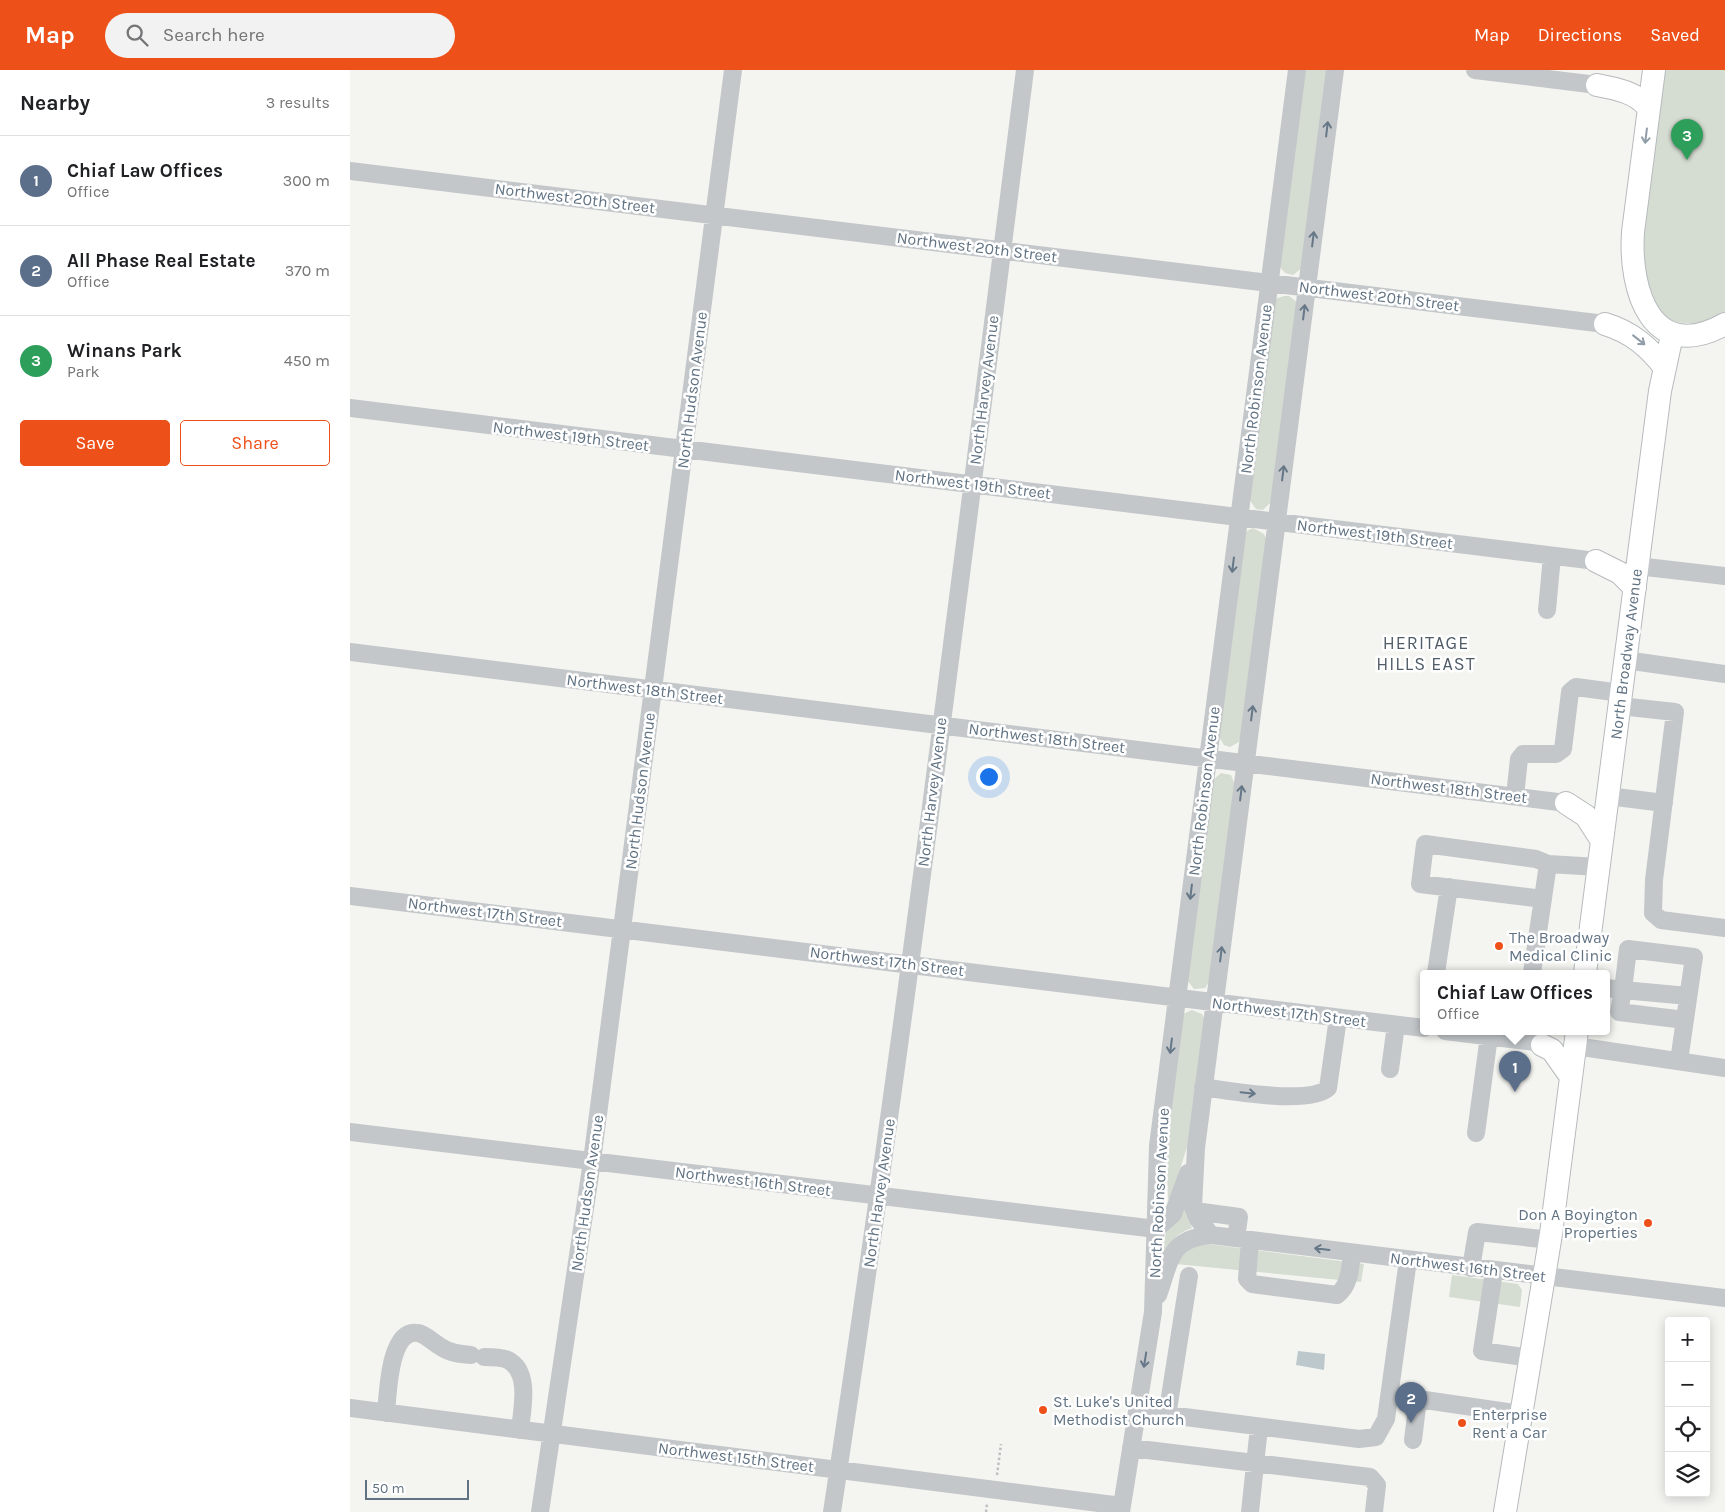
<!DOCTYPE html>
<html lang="en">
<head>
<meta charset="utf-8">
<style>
	body { margin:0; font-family:Karla,sans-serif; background:#f2f2f2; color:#202124 }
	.controls { position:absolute; right:15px; bottom:15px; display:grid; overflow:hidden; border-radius:5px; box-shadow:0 2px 12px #0003 }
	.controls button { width:45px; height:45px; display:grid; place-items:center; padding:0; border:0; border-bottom:1px solid #e0e0e0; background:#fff; color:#202124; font:25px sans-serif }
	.scale { position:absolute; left:15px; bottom:12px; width:104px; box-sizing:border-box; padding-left:5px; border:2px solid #617383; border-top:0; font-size:14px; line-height:18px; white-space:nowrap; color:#617383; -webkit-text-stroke:4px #fff; paint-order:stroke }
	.you { position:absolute; left:638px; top:706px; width:18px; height:18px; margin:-12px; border:4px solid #fff; border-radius:50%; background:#1a73e8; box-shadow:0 0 0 8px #1a73e833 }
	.badge { display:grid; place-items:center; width:32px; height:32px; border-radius:50%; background:#ed5018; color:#fff; font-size:16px; font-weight:700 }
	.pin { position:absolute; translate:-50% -41px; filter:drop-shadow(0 1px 2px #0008) }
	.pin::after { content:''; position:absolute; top:26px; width:18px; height:15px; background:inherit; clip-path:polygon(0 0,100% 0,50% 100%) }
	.popup { position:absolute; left:1070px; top:900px; width:190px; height:65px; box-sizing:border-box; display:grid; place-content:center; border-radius:5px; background:#fff; filter:drop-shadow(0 1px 4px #0005); font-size:16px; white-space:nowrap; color:#757577 }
	.popup b { font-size:19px; color:#202124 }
	.popup::after { content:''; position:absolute; left:50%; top:100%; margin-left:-10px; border:10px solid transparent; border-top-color:#fff }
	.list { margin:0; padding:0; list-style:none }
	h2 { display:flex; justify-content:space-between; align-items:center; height:65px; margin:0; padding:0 20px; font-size:21px }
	h2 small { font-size:16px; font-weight:400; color:#757577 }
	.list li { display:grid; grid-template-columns:32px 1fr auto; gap:15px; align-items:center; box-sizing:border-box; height:90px; padding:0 20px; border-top:1px solid #e0e0e0 }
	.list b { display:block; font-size:19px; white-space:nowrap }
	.list p { margin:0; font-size:16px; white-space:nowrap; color:#757577 }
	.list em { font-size:16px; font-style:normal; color:#757577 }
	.actions { display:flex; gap:10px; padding:15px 20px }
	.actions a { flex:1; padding:11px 0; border:1px solid #ed5018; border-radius:5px; text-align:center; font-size:18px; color:#ed5018 }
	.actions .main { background:#ed5018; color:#fff }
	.icon { flex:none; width:28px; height:28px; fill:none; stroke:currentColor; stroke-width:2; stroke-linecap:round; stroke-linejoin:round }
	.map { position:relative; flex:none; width:1375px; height:1442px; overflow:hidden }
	header { display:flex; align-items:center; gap:30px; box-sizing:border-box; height:70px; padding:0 25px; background:#ed5018; color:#fff }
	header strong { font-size:24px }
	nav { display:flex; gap:28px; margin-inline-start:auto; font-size:18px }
	.search { width:350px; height:45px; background:#f2f2f2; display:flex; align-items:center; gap:12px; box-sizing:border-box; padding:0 18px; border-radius:28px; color:#757577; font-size:19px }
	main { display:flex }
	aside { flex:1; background:#fff }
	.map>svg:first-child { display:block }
</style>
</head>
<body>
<header>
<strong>Map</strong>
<div class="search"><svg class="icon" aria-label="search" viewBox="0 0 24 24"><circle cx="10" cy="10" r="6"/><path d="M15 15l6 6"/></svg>Search here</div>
<nav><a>Map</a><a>Directions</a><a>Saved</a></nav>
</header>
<main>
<aside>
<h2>Nearby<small>3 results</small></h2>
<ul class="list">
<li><span class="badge" style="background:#5c6f8a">1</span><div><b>Chiaf Law Offices</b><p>Office</p></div><em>300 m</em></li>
<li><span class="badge" style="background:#5c6f8a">2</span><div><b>All Phase Real Estate</b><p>Office</p></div><em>370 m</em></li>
<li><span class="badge" style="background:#2e9e5b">3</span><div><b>Winans Park</b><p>Park</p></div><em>450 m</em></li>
</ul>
<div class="actions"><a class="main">Save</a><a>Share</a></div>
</aside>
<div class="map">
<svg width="1375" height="1442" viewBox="0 0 1375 1442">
	<rect width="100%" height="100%" fill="#f4f5f0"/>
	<path fill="#d5dcd1" d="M953 0H976L977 3 952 198 943 205 935 203 930 197Z
		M1312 0H1375V243C1356 253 1339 256 1318 250L1303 232 1291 188Z
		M934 226H939L947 232 922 431 913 440 906 439 899 429 925 229Z
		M903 458 914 464 917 471 891 666 889 672 880 677 874 675 869 667 894 467 897 461Z
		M871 703 881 705 885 715 861 909 855 918 844 919 837 910 862 711Z
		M842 940 852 944 855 950 839 1071 820 1130 818 1129 816 1067 833 944Z
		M834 1135 842 1158C824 1164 817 1175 811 1192L816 1162Z
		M857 1174 1014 1194 1011 1212 826 1194 834 1178Z
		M1102 1205 1168 1214 1172 1220 1170 1237 1099 1227Z"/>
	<path fill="#bdc8cd" d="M948 1281 975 1284 974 1300 946 1295Z"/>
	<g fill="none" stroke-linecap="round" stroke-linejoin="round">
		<g stroke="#b6babe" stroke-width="24">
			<path id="major" d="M1304 0 1283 162C1279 221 1302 295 1375 254
				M1247 15C1268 19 1285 22 1299 38
				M1255 254C1281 262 1298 276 1315 298
				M1246 491 1270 503 1285 518
				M1216 733 1236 746 1252 771
				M1235 903 1310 321 1322 265
				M1192 975 1202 980 1221 1007
				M1155 1442 1201 1164 1227 961"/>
		</g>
		<path stroke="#bdbfc1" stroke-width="2.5" stroke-dasharray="2.5 2.5" stroke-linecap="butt" d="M647 1405 651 1374
			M636 1442 637 1434"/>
		<path stroke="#c3c7ca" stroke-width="18" d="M1125 0 1247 15
			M0 101 1255 254
			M0 338 1246 491
			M1287 496 1375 506
			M1197 540 1202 486
			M0 582 1216 733
			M1275 590 1375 604
			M1270 636 1325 642 1304 810 1303 843 1311 850 1375 858
			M1165 726 1169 689 1173 684H1206L1213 679 1220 622 1226 617 1271 623
			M1258 726 1314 733
			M0 826 1074 958
			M1193 829 1070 814 1075 774 1186 789 1198 794
			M1086 903 1099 817
			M1182 903 1198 794 1249 797
			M1256 918 1273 920 1278 879 1344 887 1329 991
			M1335 950 1269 942 1273 920 1338 926
			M1095 961 1185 972 1192 975
			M1225 976 1375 998
			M1040 999 1046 955
			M853 1017C879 1021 960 1035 978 1018L988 948
			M0 1062 806 1159
			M1126 1063 1139 966
			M845 1141 889 1147 886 1168
			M806 1159 823 1144 838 1103
			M861 1165 848 1149 843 1137 846 1078 985 0
			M900 1170 897 1209 902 1214 987 1225C1000 1215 1000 1199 1002 1183
			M1121 1198 1127 1162 1201 1170
			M1144 1201 1132 1281 1180 1288
			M808 1225C821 1190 818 1169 861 1165L1375 1228
			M134 1287C142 1287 151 1287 158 1290 181 1302 172 1339 170 1360
			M0 1338 772 1436
			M787 1341 1009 1369 1026 1367 1036 1349 1058 1190
			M36 1343C38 1324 39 1258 68 1263 75 1264 84 1273 91 1277 100 1283 110 1284 121 1285
			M817 1346 839 1206
			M1063 1370 1068 1329 1171 1344
			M781 1378 1020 1407 1027 1415 1024 1442
			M190 1442 242 1091 383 0
			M482 1442C555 962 614 481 675 0
			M771 1442 803 1242 808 1076 947 0
			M900 1442 909 1357"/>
		<use href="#major" stroke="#fff" stroke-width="22"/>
	</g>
	<defs><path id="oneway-shaft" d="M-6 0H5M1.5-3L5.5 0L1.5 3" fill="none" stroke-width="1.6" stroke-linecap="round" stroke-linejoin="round" transform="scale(1.25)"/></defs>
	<g stroke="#667787">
		<use href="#oneway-shaft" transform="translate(977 59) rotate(-83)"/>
		<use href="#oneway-shaft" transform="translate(963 169) rotate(-83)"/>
		<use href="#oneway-shaft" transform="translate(954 242) rotate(-83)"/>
		<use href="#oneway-shaft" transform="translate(933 403) rotate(-83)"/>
		<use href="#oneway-shaft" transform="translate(883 495) rotate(97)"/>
		<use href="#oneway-shaft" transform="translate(902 643) rotate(-83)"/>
		<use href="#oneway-shaft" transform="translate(891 723) rotate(-83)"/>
		<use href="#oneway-shaft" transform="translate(841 822) rotate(97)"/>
		<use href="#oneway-shaft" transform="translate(871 884) rotate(-83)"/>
		<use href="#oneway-shaft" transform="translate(821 976) rotate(97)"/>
		<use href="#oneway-shaft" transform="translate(898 1023) rotate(6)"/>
		<use href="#oneway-shaft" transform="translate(972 1179) rotate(-173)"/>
		<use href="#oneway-shaft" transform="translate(795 1290) rotate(99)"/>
	</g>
	<g stroke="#909da8">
		<use href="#oneway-shaft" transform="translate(1296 66) rotate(97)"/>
		<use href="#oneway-shaft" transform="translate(1289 270) rotate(38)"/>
	</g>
	<g fill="#ed5018" stroke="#fff" stroke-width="2">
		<circle cx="1149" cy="876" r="5"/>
		<circle cx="1298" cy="1153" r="5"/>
		<circle cx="693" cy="1340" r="5"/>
		<circle cx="1112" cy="1353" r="5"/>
	</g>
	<g text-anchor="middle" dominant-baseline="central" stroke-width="5" stroke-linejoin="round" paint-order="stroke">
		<g font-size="16" fill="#617383" stroke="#fff">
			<text transform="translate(225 128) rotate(7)">Northwest 20th Street</text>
			<text transform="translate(627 177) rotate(7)">Northwest 20th Street</text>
			<text transform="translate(1029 226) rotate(7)">Northwest 20th Street</text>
			<text transform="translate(906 319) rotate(-83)">North Robinson Avenue</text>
			<text transform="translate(342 320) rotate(-83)">North Hudson Avenue</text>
			<text transform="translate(634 320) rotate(-83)">North Harvey Avenue</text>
			<text transform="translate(221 366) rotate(7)">Northwest 19th Street</text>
			<text transform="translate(623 414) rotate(7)">Northwest 19th Street</text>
			<text transform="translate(1025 464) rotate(7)">Northwest 19th Street</text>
			<text transform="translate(1276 584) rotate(-83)">North Broadway Avenue</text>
			<text transform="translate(295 619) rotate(7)">Northwest 18th Street</text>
			<text transform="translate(697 668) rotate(7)">Northwest 18th Street</text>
			<text transform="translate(1099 718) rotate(7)">Northwest 18th Street</text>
			<text transform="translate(290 721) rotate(-83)">North Hudson Avenue</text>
			<text transform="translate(854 721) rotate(-83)">North Robinson Avenue</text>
			<text transform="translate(582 722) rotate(-83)">North Harvey Avenue</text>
			<text transform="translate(135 842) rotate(7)">Northwest 17th Street</text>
			<text transform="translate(537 891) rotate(7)">Northwest 17th Street</text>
			<text transform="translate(939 942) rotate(7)">Northwest 17th Street</text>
			<text transform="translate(403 1111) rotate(7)">Northwest 16th Street</text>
			<text transform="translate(237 1123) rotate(-82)">North Hudson Avenue</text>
			<text transform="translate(529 1123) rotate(-82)">North Harvey Avenue</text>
			<text transform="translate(809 1123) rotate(-87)">North Robinson Avenue</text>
			<text transform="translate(1118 1197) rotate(7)">Northwest 16th Street</text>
			<text transform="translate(386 1387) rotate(7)">Northwest 15th Street</text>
		</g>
		<g font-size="16" fill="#617383" stroke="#fff" text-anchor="start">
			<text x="1159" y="867">The Broadway<tspan x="1159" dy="18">Medical Clinic</tspan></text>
			<text x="1288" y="1144" text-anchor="end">Don A Boyington<tspan x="1288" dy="18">Properties</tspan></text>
			<text x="703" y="1331">St. Luke's United<tspan x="703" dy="18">Methodist Church</tspan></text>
			<text x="1122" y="1344">Enterprise<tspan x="1122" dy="18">Rent a Car</tspan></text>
		</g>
		<g font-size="18" letter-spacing="1" fill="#505c67" stroke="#fff">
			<text x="1076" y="573">HERITAGE<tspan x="1076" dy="21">HILLS EAST</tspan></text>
		</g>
	</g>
</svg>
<div class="controls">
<button>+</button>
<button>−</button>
<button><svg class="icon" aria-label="locate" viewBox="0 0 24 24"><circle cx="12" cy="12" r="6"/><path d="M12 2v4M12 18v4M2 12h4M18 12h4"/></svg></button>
<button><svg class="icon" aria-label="layers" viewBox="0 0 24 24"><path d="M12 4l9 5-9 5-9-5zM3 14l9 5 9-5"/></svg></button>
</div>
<div class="scale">50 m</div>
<div class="you"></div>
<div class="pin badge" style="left:1165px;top:1022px;background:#5c6f8a">1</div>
<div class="popup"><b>Chiaf Law Offices</b>Office</div>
<div class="pin badge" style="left:1061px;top:1353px;background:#5c6f8a">2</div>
<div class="pin badge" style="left:1337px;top:90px;background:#2e9e5b">3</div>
</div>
</main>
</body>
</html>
